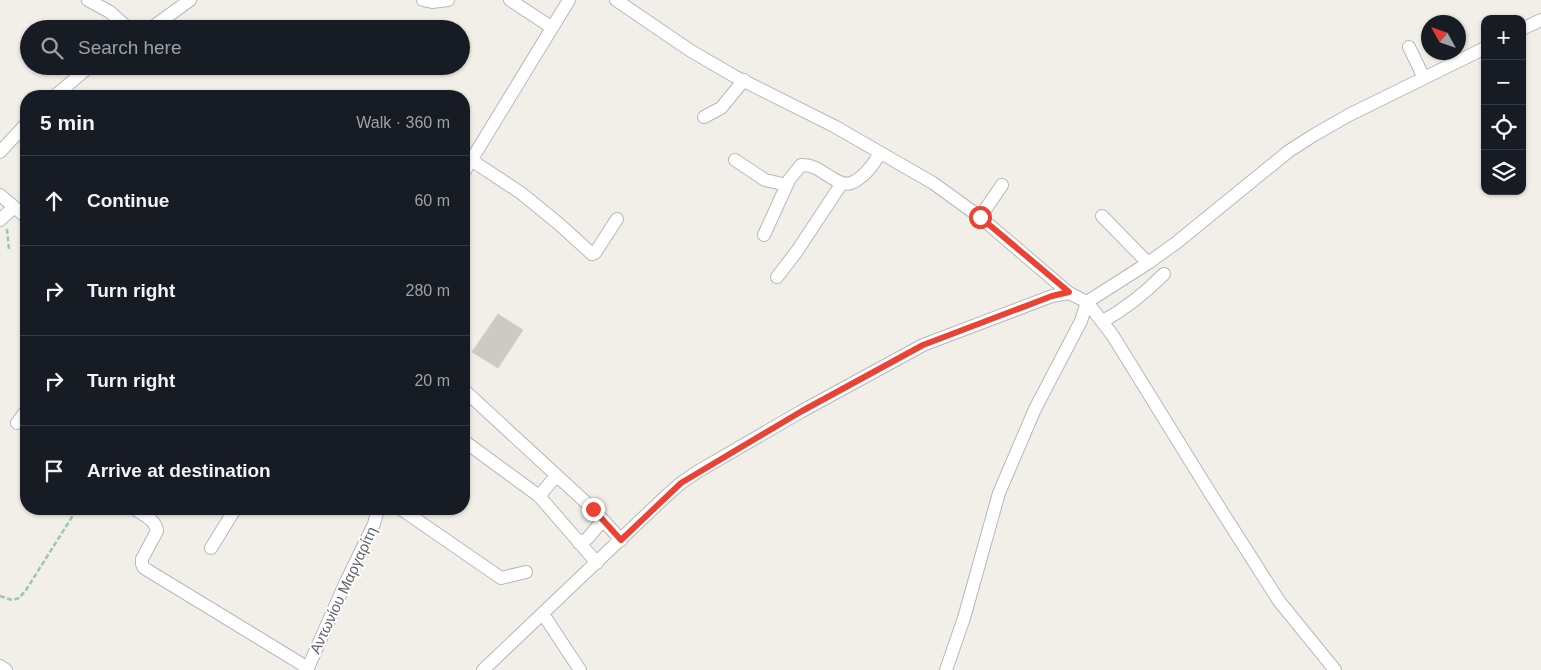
<!DOCTYPE html>
<html lang="en">
<head>
<meta charset="utf-8">
<style>
	body { margin:0; font-family:Arial,sans-serif; background:#242831; color:#f1f3f6 }
	.controls { position:absolute; right:15px; top:15px; display:grid; overflow:hidden; border-radius:10px; box-shadow:0 1px 4px #0004 }
	.controls button { width:45px; height:45px; display:grid; place-items:center; padding:0; border:0; border-bottom:1px solid #363941; background:#171b24; color:#f1f3f6; font:25px sans-serif }
	.compass { position:absolute; left:1421px; top:15px; width:45px; height:45px; border-radius:50%; background:#171b24; box-shadow:0 1px 4px #0004; rotate:310deg }
	.stop { position:absolute; width:15px; height:15px; margin:-11px; border:4px solid #ea4335; border-radius:50%; background:#fff }
	.stop.end { background:#ea4335; border-color:#fff; box-shadow:0 1px 5px #0008 }
	.list { margin:0; padding:0; list-style:none }
	h2 { display:flex; justify-content:space-between; align-items:center; height:65px; margin:0; padding:0 20px; font-size:21px }
	h2 small { font-size:16px; font-weight:400; color:#9ea1a6 }
	.list li { display:grid; grid-template-columns:32px 1fr auto; gap:15px; align-items:center; box-sizing:border-box; height:90px; padding:0 20px; border-top:1px solid #363941 }
	.list b { display:block; font-size:19px; white-space:nowrap }
	.list em { font-size:16px; font-style:normal; color:#9ea1a6 }
	.icon { flex:none; width:28px; height:28px; fill:none; stroke:currentColor; stroke-width:2; stroke-linecap:round; stroke-linejoin:round }
	.map { position:relative; flex:none; width:1541px; height:670px; overflow:hidden }
	.search { position:absolute; background:#171b24; box-shadow:0 1px 4px #0004; left:20px; top:20px; width:450px; height:55px; display:flex; align-items:center; gap:12px; box-sizing:border-box; padding:0 18px; border-radius:28px; color:#9ea1a6; font-size:19px }
	.panel { position:absolute; background:#171b24; box-shadow:0 1px 4px #0004; left:20px; top:90px; width:450px; height:425px; border-radius:20px }
	.map>svg:first-child { display:block }
</style>
</head>
<body>
<div class="map">
<svg width="1541" height="670" viewBox="0 0 1541 670">
	<rect width="100%" height="100%" fill="#f1efe8"/>
	<path fill="#cccac5" stroke="#d6d1c6" d="M498 314 523 330 498 368 472 352Z"/>
	<g fill="none" stroke-linecap="round" stroke-linejoin="round">
		<g stroke="#b5b8bc" stroke-width="14">
			<path id="minor" d="M88 0 110 12 129 29
				M423 0 432 2 448 0
				M510 0 551 27
				M616 0 691 51 734 76 834 126 933 183 980 217 1069 293 1087 302 1113 336 1212 496 1279 601 1335 670
				M150 29 190 0
				M1522 29 1541 20
				M1409 47 1424 78
				M55 96 90 66
				M704 117 721 108 744 80
				M0 152 26 124
				M471 160 521 193 559 224 592 254 595 253 617 219
				M735 160 765 180 787 185
				M464 172 569 0
				M0 195 26 217
				M1102 216 1148 263
				M980 217 1002 185
				M0 220 14 207
				M764 235 789 180 801 165C820 163 836 188 851 183 855 182 858 179 861 177 870 170 875 162 880 153
				M777 277 797 251 842 183
				M1103 321C1127 308 1145 293 1164 274
				M464 390 593 509 621 540
				M17 423 26 411
				M464 441 539 496 597 563
				M539 496 556 476
				M135 509C143 515 156 520 157 531L142 559V564L144 568 308 668
				M401 509 501 578 526 572
				M579 543 588 538 603 520
				M211 548 235 509
				M543 614 580 670
				M0 666 6 670
				M307 670 345 584 374 524 378 509
				M483 670 665 497 681 483 697 472 802 411 923 345 1052 296 1069 293
				M946 670 964 618 999 493 1035 409 1081 321 1087 302 1148 263 1176 243 1289 151 1314 135 1349 115 1485 48"/>
		</g>
		<path stroke="#9cc7a9" stroke-width="2.5" stroke-dasharray="5 2.5" stroke-linecap="butt" d="M7 229 9 250
			M0 596 12 600 19 598 26 590 77 509"/>
		<use href="#minor" stroke="#fff" stroke-width="12"/>
	</g>
	<g fill="none" stroke-linecap="round" stroke-linejoin="round">
		<path stroke="#ea4335" stroke-width="6" d="M593 509 621 540 681 483 802 411 923 345 1052 296 1069 292 980 217"/>
	</g>
	<g text-anchor="middle" dominant-baseline="central" stroke-width="4" stroke-linejoin="round" paint-order="stroke">
		<g font-size="15" fill="#5f6368" stroke="#fff">
			<text transform="translate(343 590) rotate(-65)">Αντωνίου Μαργαρίτη</text>
		</g>
	</g>
</svg>
<div class="controls">
<button>+</button>
<button>−</button>
<button><svg class="icon" aria-label="locate" viewBox="0 0 24 24"><circle cx="12" cy="12" r="6"/><path d="M12 2v4M12 18v4M2 12h4M18 12h4"/></svg></button>
<button><svg class="icon" aria-label="layers" viewBox="0 0 24 24"><path d="M12 4l9 5-9 5-9-5zM3 14l9 5 9-5"/></svg></button>
</div>
<svg class="compass" viewBox="-18 -18 36 36"><path d="M0-13l5 13h-10z" fill="#e53935"/><path d="M0 13l5-13h-10z" fill="#9ea1a6"/></svg>
<div class="stop" style="left:980px;top:217px"></div>
<div class="stop end" style="left:593px;top:509px"></div>
<div class="search"><svg class="icon" aria-label="search" viewBox="0 0 24 24"><circle cx="10" cy="10" r="6"/><path d="M15 15l6 6"/></svg>Search here</div>
<section class="panel">
<h2>5 min<small>Walk · 360 m</small></h2>
<ul class="list">
<li><svg class="icon" aria-label="ahead" viewBox="0 0 24 24"><path d="M12 20V5M6 11l6-6 6 6"/></svg><div><b>Continue</b></div><em>60 m</em></li>
<li><svg class="icon" aria-label="right" viewBox="0 0 24 24"><path d="M7 20v-9h11M14 6l5 5-5 5"/></svg><div><b>Turn right</b></div><em>280 m</em></li>
<li><svg class="icon" aria-label="right" viewBox="0 0 24 24"><path d="M7 20v-9h11M14 6l5 5-5 5"/></svg><div><b>Turn right</b></div><em>20 m</em></li>
<li><svg class="icon" aria-label="arrive" viewBox="0 0 24 24"><path d="M6 21V4h12l-3 4 3 4H6"/></svg><div><b>Arrive at destination</b></div></li>
</ul>
</section>
</div>
</body>
</html>
